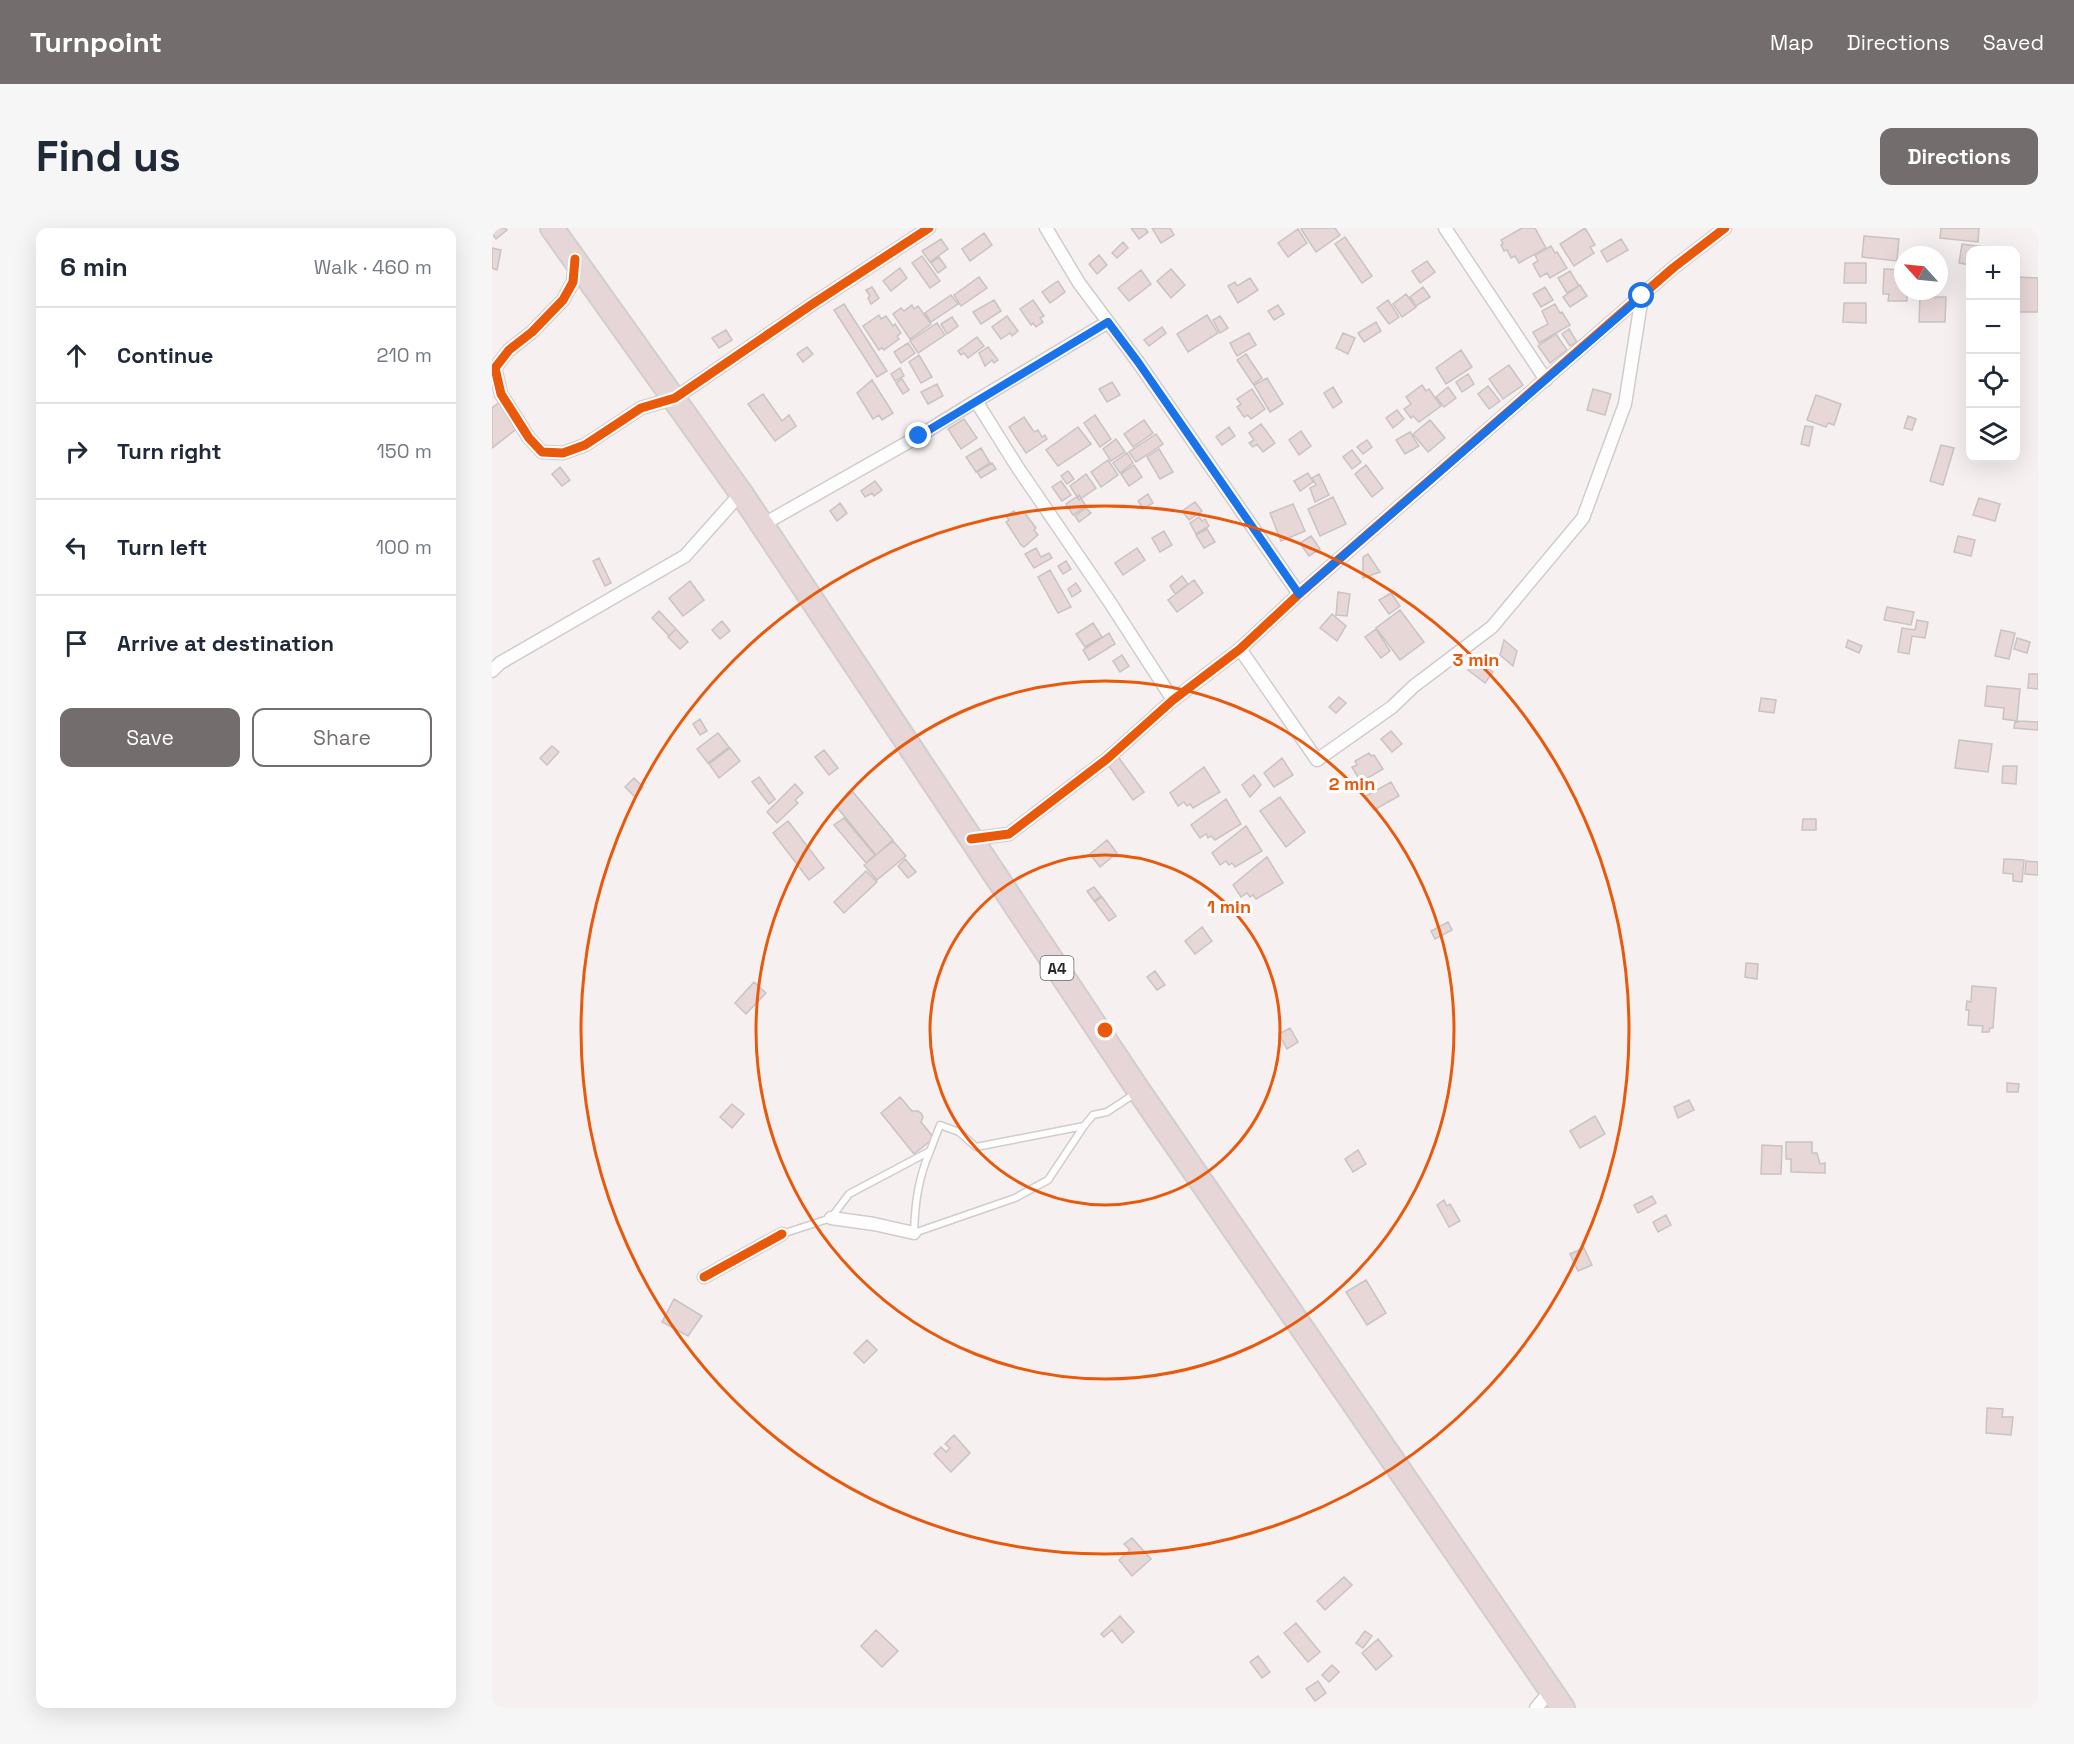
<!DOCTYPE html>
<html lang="en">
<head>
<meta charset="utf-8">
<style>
	body { margin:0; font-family:"Space Grotesk",sans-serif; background:#f6f6f7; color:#1f2937 }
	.controls { position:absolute; right:18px; top:18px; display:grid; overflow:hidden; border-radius:12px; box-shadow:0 6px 24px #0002 }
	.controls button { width:54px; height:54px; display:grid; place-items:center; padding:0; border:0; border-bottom:2px solid #e0e1e3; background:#fff; color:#1f2937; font:30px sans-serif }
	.compass { position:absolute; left:1402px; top:18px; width:54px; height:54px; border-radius:50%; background:#fff; box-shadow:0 6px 24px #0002; rotate:297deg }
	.stop { position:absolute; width:18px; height:18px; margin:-14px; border:4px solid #1a73e8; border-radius:50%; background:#fff }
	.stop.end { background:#1a73e8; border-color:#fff; box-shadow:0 2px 6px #0008 }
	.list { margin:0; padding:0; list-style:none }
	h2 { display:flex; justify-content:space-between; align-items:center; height:78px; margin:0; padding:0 24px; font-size:26px }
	h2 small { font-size:20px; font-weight:400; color:#747a83 }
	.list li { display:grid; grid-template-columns:39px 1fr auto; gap:18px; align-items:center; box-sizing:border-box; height:96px; padding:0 24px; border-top:2px solid #e0e1e3 }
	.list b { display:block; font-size:22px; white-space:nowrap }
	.list em { font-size:20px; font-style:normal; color:#747a83 }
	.actions { display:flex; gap:12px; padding:18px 24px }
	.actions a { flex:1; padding:14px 0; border:2px solid #736d6d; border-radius:12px; text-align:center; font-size:21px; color:#736d6d }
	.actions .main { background:#736d6d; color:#fff }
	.icon { flex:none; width:33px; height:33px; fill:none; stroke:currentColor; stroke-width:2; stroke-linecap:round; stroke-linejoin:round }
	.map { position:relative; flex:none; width:1546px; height:1480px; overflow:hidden; border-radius:12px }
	header { display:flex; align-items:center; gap:36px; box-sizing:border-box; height:84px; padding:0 30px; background:#736d6d; color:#fff }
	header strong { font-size:28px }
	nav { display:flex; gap:33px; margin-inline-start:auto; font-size:21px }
	.intro { display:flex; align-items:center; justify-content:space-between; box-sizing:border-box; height:144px; padding:0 36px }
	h1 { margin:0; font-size:42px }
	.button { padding:15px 27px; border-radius:12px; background:#736d6d; color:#fff; font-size:21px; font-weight:700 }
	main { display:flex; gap:36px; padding:0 36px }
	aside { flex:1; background:#fff; border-radius:12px; box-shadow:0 6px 24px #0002 }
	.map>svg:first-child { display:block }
</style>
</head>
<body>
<header>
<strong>Turnpoint</strong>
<nav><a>Map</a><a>Directions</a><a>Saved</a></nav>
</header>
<div class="intro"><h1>Find us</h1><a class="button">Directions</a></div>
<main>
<aside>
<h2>6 min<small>Walk · 460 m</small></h2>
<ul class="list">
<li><svg class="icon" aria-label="ahead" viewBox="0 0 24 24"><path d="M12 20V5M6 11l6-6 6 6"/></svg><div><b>Continue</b></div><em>210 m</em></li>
<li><svg class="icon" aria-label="right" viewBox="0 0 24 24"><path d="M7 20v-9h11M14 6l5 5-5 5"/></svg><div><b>Turn right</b></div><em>150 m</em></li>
<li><svg class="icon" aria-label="left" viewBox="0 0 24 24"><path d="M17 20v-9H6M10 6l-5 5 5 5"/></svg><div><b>Turn left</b></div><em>100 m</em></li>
<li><svg class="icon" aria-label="arrive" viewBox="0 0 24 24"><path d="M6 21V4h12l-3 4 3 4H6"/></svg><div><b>Arrive at destination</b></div></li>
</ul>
<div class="actions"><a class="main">Save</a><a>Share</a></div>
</aside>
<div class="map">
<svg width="1546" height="1480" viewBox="0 0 1546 1480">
	<rect width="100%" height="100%" fill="#f7f0f0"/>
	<path fill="#e7d7d6" stroke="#c9c3c3" stroke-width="1.5" d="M0 0H13L15 2 4 11 0 5Z
		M639 0H653L656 4 647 11Z
		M660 0H678L682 7 669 15Z
		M811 0H843L848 7 824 24 809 1Z
		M1030 0H1043L1054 20 1027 35 1023 28 1019 30 1015 22 1012 23 1009 17 1011 16 1009 12Z
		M1093 0 1103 17 1098 19 1102 25 1082 38 1068 16Z
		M1449 0H1487L1486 14 1448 10Z
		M806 1 815 15 796 29 786 15Z
		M492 5 500 17 478 33 470 21Z
		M1372 8 1407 11 1405 33 1370 29Z
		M853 9 880 48 870 55 843 16Z
		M449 11 456 21 438 34 430 23Z
		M1129 11 1136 22 1115 34 1109 23Z
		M631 14 636 20 625 30 620 25Z
		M1470 16 1515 22H1478V37L1467 35Z
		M1059 18 1063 25 1065 24 1075 40 1058 50 1055 45 1048 49 1041 36 1046 33 1043 27Z
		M0 20 9 22 5 42 0 40Z
		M607 27 615 37 605 46 597 36Z
		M430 28 448 53 438 60 420 35Z
		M447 29 454 39 446 45 439 35Z
		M935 33 943 44 928 55 920 43Z
		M1353 35H1374V55H1352Z
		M408 40 415 50 399 63 391 53Z
		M679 41 693 57 679 70 665 53Z
		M1392 41 1411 42V63H1415V73H1396L1397 66H1391Z
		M649 42 659 56 637 73 626 60Z
		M1078 43 1087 58 1075 65 1066 50Z
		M487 49 495 60 469 78 462 67Z
		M1524 49 1546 50V84H1524Z
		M758 50 766 62 746 75 736 58 743 54 745 58Z
		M566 53 573 64 558 75 550 64Z
		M1088 57 1095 68 1078 79 1071 69Z
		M380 59 387 70 379 76 376 70 378 68 374 62Z
		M931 59 938 69 924 78 918 69Z
		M1053 59 1061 72 1049 79 1041 66Z
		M914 66 924 79 910 89 901 76Z
		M459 67 466 76 439 94 433 85Z
		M1428 69H1454L1453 94H1427Z
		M502 72 509 83 489 96 481 84Z
		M541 72 552 88 548 90 551 94 544 99 541 95 539 97 528 81Z
		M896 72 907 89 897 96 885 80Z
		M1352 75H1374V95L1351 94Z
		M352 76 395 143 385 149 342 82Z
		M1063 76 1068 85 1070 84 1078 97 1047 115 1041 104 1056 96 1050 83Z
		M420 77 422 81 426 78 439 96 418 111 401 86 409 80 412 83Z
		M786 77 792 86 782 92 776 83Z
		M387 87 389 91 394 88 401 98 403 96 409 105 405 108 407 111 392 122 390 120 387 122 371 98Z
		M715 87 726 105 696 124 685 106Z
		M515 88 526 103 520 108 518 105 509 111 500 99Z
		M728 88 736 100 728 105 721 92Z
		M460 89 466 98 455 106 449 96Z
		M884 94 889 103 872 114 866 105Z
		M445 95 453 107 426 125 418 113Z
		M670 99 674 105 657 118 652 112Z
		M1077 101 1085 114 1078 118 1070 106Z
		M234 102 240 112 227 120 220 110Z
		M757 105 764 117 745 128 738 115Z
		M851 105 863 110 856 126 844 120Z
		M1064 106 1075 122 1058 135 1046 118Z
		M485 109 492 118 476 130 472 125 469 127 466 123Z
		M416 115 423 125 409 135 402 124Z
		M315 119 321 126 311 134 305 126Z
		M496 119 506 132 502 135 500 132 493 138 487 125Z
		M969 122 980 139 954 156 944 140Z
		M754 126 770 150 761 156 745 132Z
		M427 127 440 149 429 155 417 134Z
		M1017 137 1031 157 1011 171 997 151Z
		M408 140 412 148 403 153 399 146Z
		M976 146 982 156 970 164 964 154Z
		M775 150 791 176 778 184 762 157Z
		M410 151 417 162 411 166 404 155Z
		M380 152 401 185 390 192 387 187 381 191 365 165Z
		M620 154 628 167 615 174 607 161Z
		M445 156 451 168 436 176 429 164Z
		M930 157 934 163 937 161 949 178 927 194 921 188 919 190 912 181 919 176 914 169Z
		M996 158 1008 173 997 181 986 166Z
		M841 159 850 174 841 180 832 165Z
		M956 159 964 170 952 179 944 169Z
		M760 161 773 181 759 191 756 187 752 189 745 179 749 176 745 171Z
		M1101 161 1119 166 1113 187 1095 182Z
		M271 166 290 193 297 187 304 198 283 213 256 176Z
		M1324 167 1349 176 1342 197 1336 195 1334 199 1315 192Z
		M8 174 27 199 0 220V180Z
		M905 182 912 191 901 200 894 190Z
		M603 187 619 211 608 219 592 195Z
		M1416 188 1424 191 1420 202 1412 200Z
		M532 189 542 204 546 202 550 209 553 207 555 211 534 225 517 199Z
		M472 191 485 210 469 221 456 201Z
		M652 192 661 205 641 219 632 206Z
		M938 192 953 210 936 224 921 206Z
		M769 196 783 215 771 224 765 216 761 219 757 215 762 212 757 205Z
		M1313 198 1321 199 1317 218 1309 216Z
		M586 199 599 216 566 238 554 222Z
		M737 199 743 208 730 217 724 209Z
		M809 203 819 218 807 227 797 212Z
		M918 204 927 218 913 226 904 212Z
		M664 206 671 216 644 234 637 224Z
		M624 211 633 224 619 233 611 221Z
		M875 212 880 219 871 226 865 219Z
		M1449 217 1462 220 1451 257 1438 253Z
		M489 220 498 235 484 244 474 229Z
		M667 221 681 244 668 251 655 229Z
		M860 222 869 234 860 241 851 229Z
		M635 225 641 235 628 245 621 235Z
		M616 232 626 247 609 259 599 244Z
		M500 235 504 241 489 250 485 244Z
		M642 237 650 249 637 258 629 246Z
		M874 237 891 260 880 269 863 246Z
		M68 239 78 252 70 258 60 246Z
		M576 243 582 251 575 256 569 248Z
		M816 245 821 254 808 263 802 253Z
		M594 246 604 260 587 272 578 258Z
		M827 246 837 267 823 274 818 260 824 257 820 250Z
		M383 253 390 262 382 268 380 265 373 269 369 263Z
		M569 253 579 267 570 273 560 259Z
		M656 266 661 275 651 281 646 273Z
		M587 267 594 278 581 287 574 276Z
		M841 269 854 296 828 308 816 281Z
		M1487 270 1508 276 1503 293 1481 287Z
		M703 274 710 283 697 292 690 283Z
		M348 275 355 285 345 293 338 283Z
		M801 276 813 303 789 313 778 285Z
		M594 280 599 285 587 294 583 288Z
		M522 283 525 287 532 284 544 300 542 302 546 307 532 319 529 317 514 294 517 292 514 288Z
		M707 289 710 293 713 291 717 298 704 306 698 295Z
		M715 301 723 314 712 320 704 307Z
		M672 303 680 317 668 324 660 310Z
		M819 308 828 321 817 328 808 315Z
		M1466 308 1483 312 1479 328 1462 324Z
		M544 320 549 329 557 325 560 330 542 340 533 326Z
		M645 320 653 332 631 347 623 335Z
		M876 326 888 344 871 350V329Z
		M107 330 119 355 113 358 101 333Z
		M574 333 579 341 571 346 566 338Z
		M558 342 579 379 566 385 546 349Z
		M690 348 696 356 683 366 678 358Z
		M702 352 711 365 685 384 676 372Z
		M198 353 212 372 191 388 177 370Z
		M584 355 589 363 580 369 576 361Z
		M846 364 858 366 855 388 844 387Z
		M899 365 908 378 897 386 887 372Z
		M1395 379 1422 384 1419 397 1392 392Z
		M908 382 932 414 908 432 884 400Z
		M167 383 184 401 177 408 160 390Z
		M840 386 854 398 845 413 828 400Z
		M1425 392 1436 394 1433 410 1420 408 1417 426 1406 424 1410 400 1423 402Z
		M230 393 238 403 228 411 220 402Z
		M601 395 610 409 593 419 584 406Z
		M184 401 196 414 188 421 176 409Z
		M884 401 898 423 889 430 873 409Z
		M1509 402 1523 405 1517 431 1503 428Z
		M617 405 623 416 597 432 591 422Z
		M1525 410 1538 414 1535 425 1522 421Z
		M1012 412 1025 423 1021 438 1008 427Z
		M1356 412 1370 418 1367 425 1354 419Z
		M630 427 637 438 628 444 621 433Z
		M986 433 1001 444 993 455 976 442Z
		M1537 446H1546V461L1536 460Z
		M1495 458 1528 461 1525 493 1511 491 1512 480 1493 478Z
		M847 469 854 475 844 485 837 479Z
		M1269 470 1284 472 1282 485 1267 483Z
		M208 491 215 503 208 507 201 496Z
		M1525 493 1546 494V502L1522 500 1523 494H1526Z
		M899 503 910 516 900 524 889 511Z
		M226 505 237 519 216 535 205 521Z
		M1467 512 1500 516 1496 544 1463 540Z
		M60 518 67 524 55 537 48 530Z
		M238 520 248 533 227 550 217 536Z
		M332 522 346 540 337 547 323 529Z
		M877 525 879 528 882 527 891 541 869 554 860 539 865 537 863 533Z
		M624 526 652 564 641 572 614 534Z
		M790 530 801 547 782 559 772 545Z
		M1511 538H1525L1524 556 1510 555Z
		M712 539 728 564 701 580 698 576 695 578 692 574 686 578 678 565Z
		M762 547 769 557 758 569 750 557Z
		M267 549 283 571 277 576 260 554Z
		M142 550 151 559 143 569 133 559Z
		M899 554 907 568 882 582 874 568Z
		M303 556 311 565 303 572 306 575 285 595 275 584Z
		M361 564 401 612 384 627 344 578Z
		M788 569 813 604 794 619 768 583Z
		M734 571 749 596 723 612 719 608 716 610 714 606 708 610 699 597Z
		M352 590 383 627 374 635 342 597Z
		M1311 591H1324V602H1310Z
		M296 593 332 640 317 652 281 605Z
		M754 598 770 623 743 639 740 635 737 637 734 633 728 637 720 625Z
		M615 612 625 625 608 639 598 626Z
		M401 613 414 628 385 652 372 637Z
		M775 629 791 655 764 671 761 667 758 669 755 665 749 669 741 657Z
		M413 631 424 644 416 650 406 638Z
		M1512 631 1532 632 1530 654 1521 653V646L1511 645Z
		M1534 633 1546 634V647L1533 646Z
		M374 643 385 654 352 685 342 674Z
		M602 659 609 668 602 673 595 663Z
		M610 669 624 688 617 693 603 674Z
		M956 694 960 702 943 711 939 703Z
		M710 699 720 713 703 726 693 713Z
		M1254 735 1266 736 1265 751 1253 749Z
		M663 743 673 757 665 762 655 749Z
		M262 754 274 765 254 786 243 775Z
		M1480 758 1504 760 1501 800H1498L1497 804H1490L1491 798 1476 797 1477 782H1474L1475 773 1479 774Z
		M798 800 806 814 795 821 787 806Z
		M1515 855 1527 856 1526 864H1515Z
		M408 869 420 883H426L429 885 431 889 429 894 442 910 422 926 389 885Z
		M1197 872 1202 882 1186 890 1182 879Z
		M240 876 252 886 240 900 228 889Z
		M1103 888 1113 906 1088 920 1078 903Z
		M1294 914H1320V925H1325L1328 936 1333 935V945L1299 944V931H1294Z
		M1270 917 1290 918 1289 946H1269Z
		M866 922 874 936 861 944 853 931Z
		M1160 968 1164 975 1146 985 1142 977Z
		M952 972 955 978 958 976 968 993 957 999 945 977Z
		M1174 987 1179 997 1166 1004 1161 994Z
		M1092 1020 1100 1037 1086 1043 1078 1026Z
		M874 1052 894 1085 875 1097 854 1064Z
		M182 1071 210 1088 196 1108 170 1094Z
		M375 1112 385 1122 372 1135 362 1125Z
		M1495 1180 1511 1181 1510 1189H1521L1519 1207 1494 1205Z
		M462 1207 478 1225 459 1244 442 1226 449 1219 454 1224 458 1220 453 1216Z
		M640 1310 659 1331 640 1348 627 1332 638 1322 632 1316Z
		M852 1349 860 1357 833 1382 825 1373Z
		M628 1388 642 1404 630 1415 620 1402 612 1409 609 1406Z
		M804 1395 828 1424 816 1434 792 1405Z
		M384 1402 406 1423 390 1439 369 1418Z
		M873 1403 880 1408 871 1420 864 1415Z
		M886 1411 900 1428 884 1442 870 1425Z
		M766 1428 778 1444 770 1450 758 1434Z
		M840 1437 847 1444 837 1454 830 1447Z
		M826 1453 834 1465 823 1473 814 1461Z"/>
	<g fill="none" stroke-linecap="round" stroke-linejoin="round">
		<g stroke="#d1cccc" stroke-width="9">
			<path id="lane" d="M438 923C426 951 423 975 422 1005L523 970 556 952 592 898 601 887 615 884 644 865
				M290 1006 339 990 357 966 438 923 448 897 467 904 484 919 592 898"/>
		</g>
		<g stroke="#d1cccc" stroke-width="15">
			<path id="street" d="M554 0 587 55 646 134 807 366
				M953 0 1054 152
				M83 33 81 54 71 72 40 104 17 122 3 140 9 166 37 210 50 224 71 225 93 217 149 180 183 170 319 77 437 0
				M484 173 616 94
				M270 297 427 208 484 173 526 240 617 373 681 472
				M748 421 825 532 900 479 922 458 1000 399 1091 290 1133 176 1150 68
				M0 443 8 435 193 328 249 265
				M479 611 517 606 615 531 681 472 748 421 807 366 1181 40 1233 0
				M339 990 382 996 422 1005
				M212 1049 290 1006
				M1044 1480 1059 1462"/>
		</g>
		<g stroke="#d2cece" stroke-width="26">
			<path id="highway" d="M60 0 249 265 647 863 1071 1480"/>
		</g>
		<use href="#lane" stroke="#fefdfd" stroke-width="6"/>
		<use href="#street" stroke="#fefdfd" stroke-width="12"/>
		<use href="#highway" stroke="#e6d6d7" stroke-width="22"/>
		<g stroke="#fefefe" stroke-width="13">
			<path id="cycleway" d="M83 31 81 54 71 72 40 104 17 122 3 140 9 166 37 210 50 224 71 225 93 217 149 180 183 170 319 77 437 0
				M479 611 517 606 615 531 681 472 748 421 807 366 1181 40 1233 0
				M212 1049 290 1006"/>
		</g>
		<use href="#cycleway" stroke="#e8590c" stroke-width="9"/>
	</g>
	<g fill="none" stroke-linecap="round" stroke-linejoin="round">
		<path stroke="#1a73e8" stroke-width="8" d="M427 208 616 94 646 134 807 366 1150 68"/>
	</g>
	<g fill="none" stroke="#e8590c" stroke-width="3">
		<circle cx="613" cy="802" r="175"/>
		<circle cx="613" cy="802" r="349"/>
		<circle cx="613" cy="802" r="524"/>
	</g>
	<g text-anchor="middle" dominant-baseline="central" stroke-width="6" stroke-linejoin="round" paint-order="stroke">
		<rect fill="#fefefe" stroke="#6b6868" stroke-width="1.5" x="548.5" y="728" width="33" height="24" rx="4.5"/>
		<g font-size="15" font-weight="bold" fill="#2c2727">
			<text x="565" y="740">A4</text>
		</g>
	</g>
	<circle cx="613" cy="802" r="9" fill="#e8590c" stroke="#fefefe" stroke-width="3"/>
	<g font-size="18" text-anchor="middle" font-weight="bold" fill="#e8590c" stroke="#fefefe" stroke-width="6" stroke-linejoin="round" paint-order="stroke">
		<text x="984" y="438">3 min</text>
		<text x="860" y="562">2 min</text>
		<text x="737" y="685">1 min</text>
	</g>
</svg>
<div class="controls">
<button>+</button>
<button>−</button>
<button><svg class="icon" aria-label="locate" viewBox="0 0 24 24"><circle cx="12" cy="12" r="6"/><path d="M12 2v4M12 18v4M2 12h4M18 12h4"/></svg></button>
<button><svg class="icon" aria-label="layers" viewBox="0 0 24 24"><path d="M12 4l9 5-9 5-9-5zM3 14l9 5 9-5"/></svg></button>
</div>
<svg class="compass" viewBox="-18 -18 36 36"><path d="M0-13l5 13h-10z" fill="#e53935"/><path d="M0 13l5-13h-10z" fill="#747a83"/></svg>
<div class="stop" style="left:1150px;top:68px"></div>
<div class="stop end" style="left:427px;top:208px"></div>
</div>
</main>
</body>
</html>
